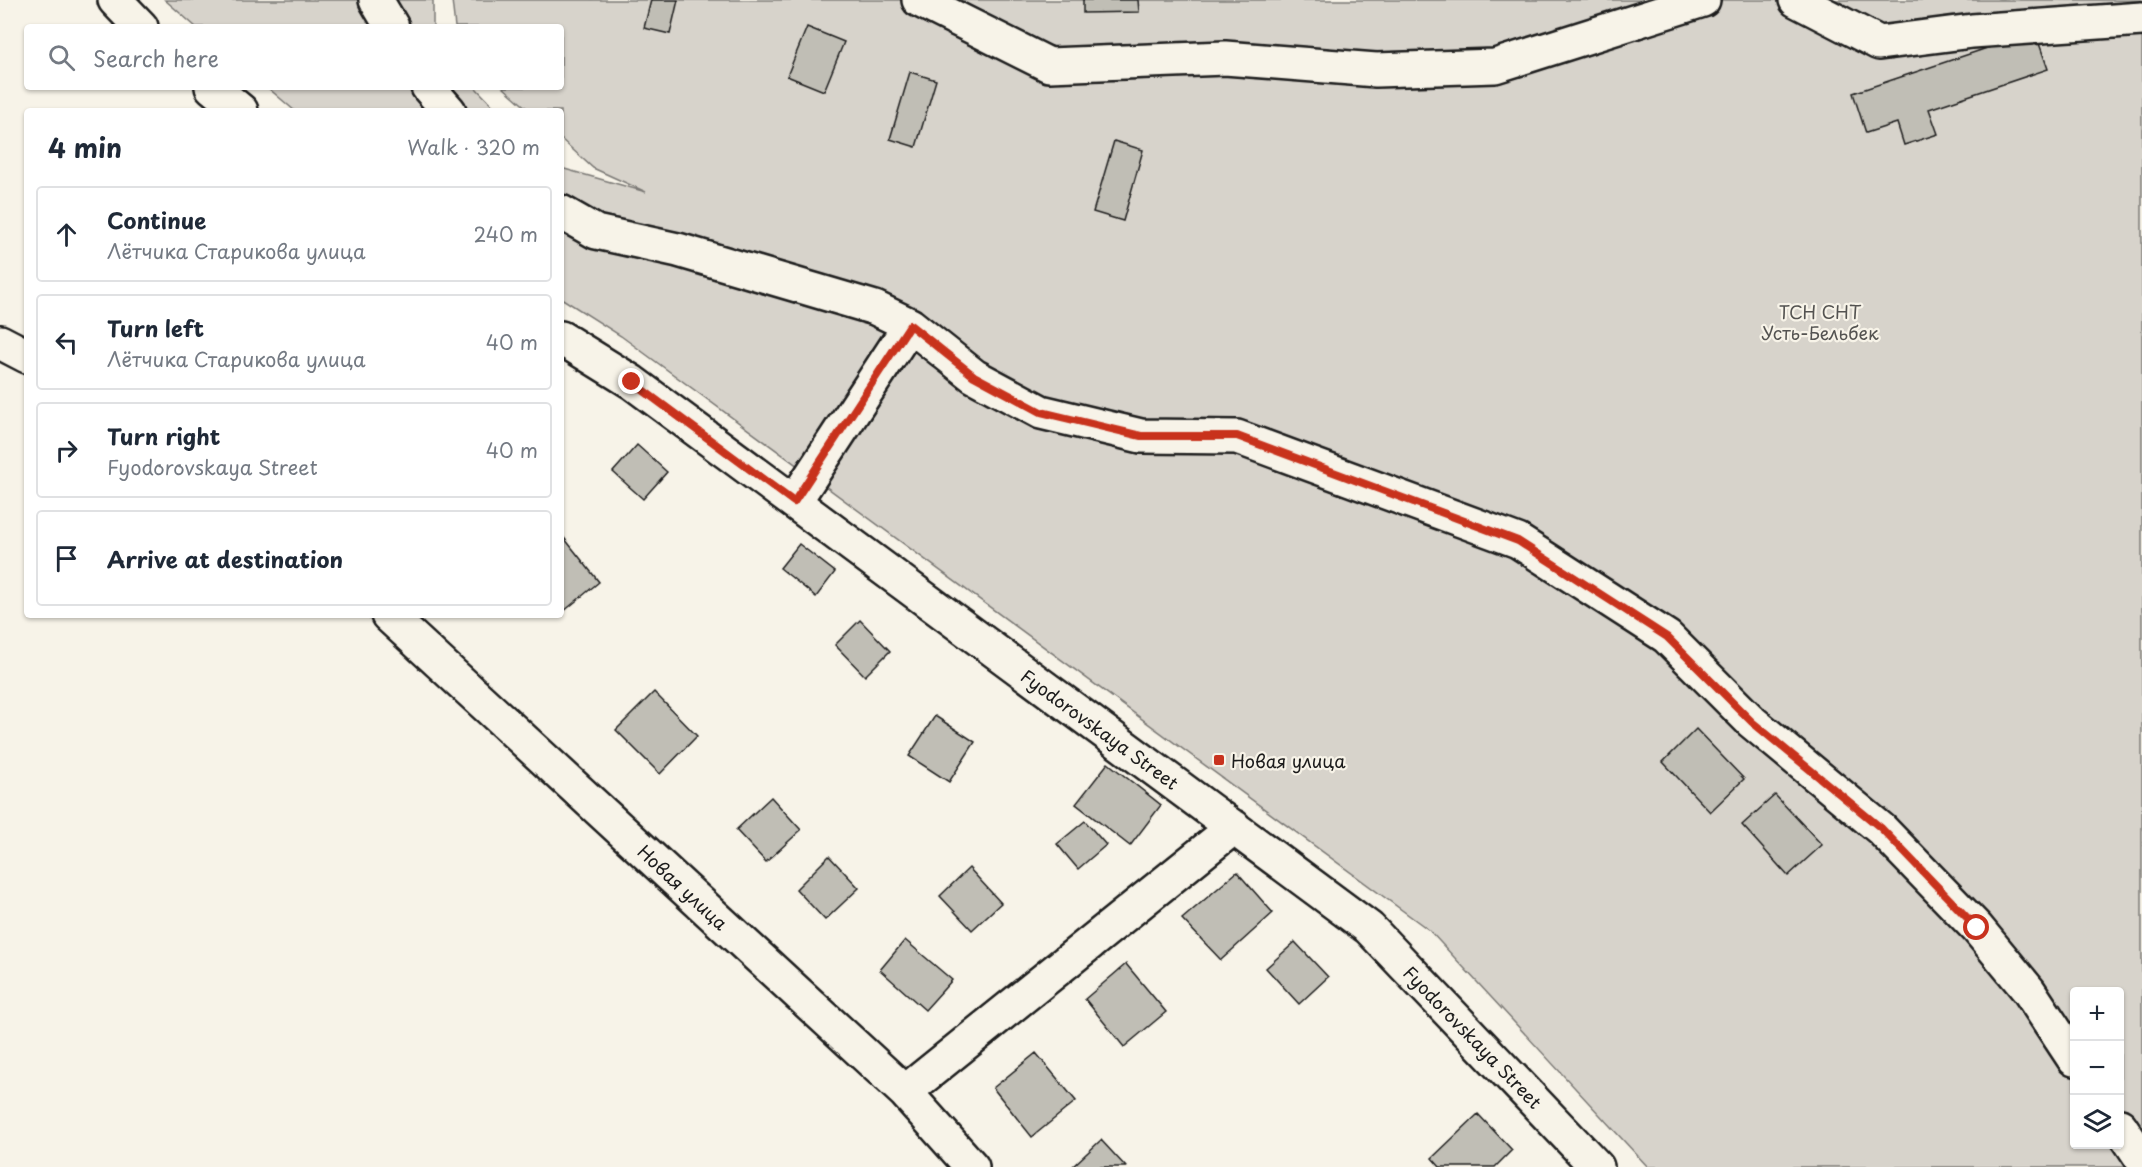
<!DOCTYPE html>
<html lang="en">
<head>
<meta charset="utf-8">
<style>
	body { margin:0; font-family:"Playpen Sans",sans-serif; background:#f2f2f3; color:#1f2937 }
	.controls { position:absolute; right:18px; bottom:18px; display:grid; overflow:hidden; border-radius:6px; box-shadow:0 2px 4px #0004 }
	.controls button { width:54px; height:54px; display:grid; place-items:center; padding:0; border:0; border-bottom:2px solid #e0e1e3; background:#fff; color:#1f2937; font:30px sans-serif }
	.stop { position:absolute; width:18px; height:18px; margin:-14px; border:4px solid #c8321e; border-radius:50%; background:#fff }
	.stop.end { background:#c8321e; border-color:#fff; box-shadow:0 2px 6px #0008 }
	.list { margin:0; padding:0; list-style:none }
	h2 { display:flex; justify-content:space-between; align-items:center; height:78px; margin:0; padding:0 24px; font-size:26px }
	h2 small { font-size:20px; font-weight:400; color:#747a83 }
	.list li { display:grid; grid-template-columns:39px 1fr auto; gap:18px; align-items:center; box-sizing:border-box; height:96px; margin:0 12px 12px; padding:0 12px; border:2px solid #e0e1e3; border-radius:6px }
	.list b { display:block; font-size:22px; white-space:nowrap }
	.list p { margin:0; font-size:20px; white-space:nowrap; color:#747a83 }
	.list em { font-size:20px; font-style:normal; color:#747a83 }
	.icon { flex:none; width:33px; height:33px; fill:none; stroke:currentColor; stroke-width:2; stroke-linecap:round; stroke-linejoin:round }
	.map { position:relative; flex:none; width:2142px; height:1167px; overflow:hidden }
	.search { position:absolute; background:#fff; box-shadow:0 2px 4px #0004; left:24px; top:24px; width:540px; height:66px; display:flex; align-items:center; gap:15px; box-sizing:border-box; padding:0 21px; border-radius:6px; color:#747a83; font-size:22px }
	.panel { position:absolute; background:#fff; box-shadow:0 2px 4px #0004; left:24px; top:108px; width:540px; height:510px; border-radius:6px }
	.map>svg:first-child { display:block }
</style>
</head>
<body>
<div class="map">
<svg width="2142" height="1167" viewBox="0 0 2142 1167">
	<rect width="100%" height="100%" fill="#f7f3e8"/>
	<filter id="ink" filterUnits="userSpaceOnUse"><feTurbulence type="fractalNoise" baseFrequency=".0167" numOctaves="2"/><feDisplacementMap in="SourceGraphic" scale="12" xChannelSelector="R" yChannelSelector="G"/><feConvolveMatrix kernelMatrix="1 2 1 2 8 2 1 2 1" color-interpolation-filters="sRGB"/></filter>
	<g filter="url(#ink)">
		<path fill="#d7d3cb" stroke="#7a7874" stroke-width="1.5" fill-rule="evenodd" d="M165 0H433V27H196Z
			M452 0H2142V1167H1648L1429 930 621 336 561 298V168L646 192 593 168 561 139V111H530L503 87H561V27H455ZM2074 992H2120V1144H2074Z
			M267 87H475L498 111H295Z"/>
		<path fill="#c0beb5" stroke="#1c1c1c" stroke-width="1.5" d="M651 0H678L670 34 644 28Z
			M1083 0H1138L1139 12 1083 13Z
			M807 27 844 42 824 91 787 76Z
			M2035 32 2048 69 1929 109 1938 134 1904 145 1897 123 1866 133 1853 93Z
			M910 72 936 80 916 147 890 139Z
			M1114 141 1143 150 1123 221 1093 212Z
			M637 445 667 472 643 499 613 472Z
			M561 534 599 582 563 612 561 609Z
			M799 544 835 572 816 597 780 568Z
			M860 620 890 651 865 676 835 645Z
			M654 692 697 736 660 774 616 730Z
			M935 716 975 742 949 782 909 756Z
			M1696 729 1744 779 1710 812 1663 762Z
			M1108 763 1161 805 1130 846 1076 804Z
			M1775 795 1822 845 1788 876 1742 825Z
			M771 797 801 830 766 862 736 830Z
			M1085 821 1106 845 1078 869 1057 844Z
			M829 856 859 888 825 920 796 889Z
			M969 868 1001 903 972 930 940 896Z
			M1237 872 1273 913 1221 960 1182 919Z
			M905 940 952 980 925 1010 880 970Z
			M1295 942 1328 977 1299 1004 1266 968Z
			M1126 964 1166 1012 1124 1047 1085 999Z
			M1036 1053 1076 1101 1032 1137 993 1088Z
			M1478 1114 1512 1150 1495 1167H1440L1432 1158Z
			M1101 1140 1126 1167H1072Z"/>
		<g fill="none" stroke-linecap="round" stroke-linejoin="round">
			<g stroke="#1c1c1c" stroke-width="38">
				<path id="minor" d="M115 0 141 27
					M376 0 392 27
					M919 0 1049 65 1225 58 1376 70 1495 66 1703 0
					M1796 0 1879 43 1972 31 2142 19
					M212 87 241 111
					M428 87 449 111
					M561 212 596 232 678 250 875 308 910 325
					M561 338 632 382 1369 928 1597 1167
					M0 342 27 356
					M794 502 910 325 974 376 1041 412 1141 436 1237 437 1518 541 1667 637 1752 722 1881 829 1977 928 2029 991 2074 1059
					M388 615 905 1092 972 1167
					M905 1092 1234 827
					M2120 1126 2142 1159"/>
			</g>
			<use href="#minor" stroke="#f7f3e8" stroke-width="33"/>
		</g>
	</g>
	<g fill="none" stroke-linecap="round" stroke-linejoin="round" filter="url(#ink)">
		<path stroke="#c8321e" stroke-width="8" d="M632 382 794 502 910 325 974 376 1041 412 1141 436H1237L1518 541 1667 637 1752 722 1881 828 1977 928"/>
	</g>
	<rect fill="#c8321e" stroke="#f7f3e8" stroke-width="2" x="1213" y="754" width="12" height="12" rx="3"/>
	<g text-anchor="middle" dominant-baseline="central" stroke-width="4.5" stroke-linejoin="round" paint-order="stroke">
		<g font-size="18" fill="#545351" stroke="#f7f3e8">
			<text x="1820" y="311">ТСН СНТ<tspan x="1820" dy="21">Усть-Бельбек</tspan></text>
		</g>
		<g font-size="18" fill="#1c1c1c" stroke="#f7f3e8">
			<text transform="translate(1100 729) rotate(36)">Fyodorovskaya Street</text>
			<text transform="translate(683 887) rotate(43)">Новая улица</text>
			<text transform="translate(1473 1037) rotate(46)">Fyodorovskaya Street</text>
		</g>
		<g font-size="18" fill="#1c1c1c" stroke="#f7f3e8" text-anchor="start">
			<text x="1231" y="760">Новая улица</text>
		</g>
	</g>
</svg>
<div class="controls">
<button>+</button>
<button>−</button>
<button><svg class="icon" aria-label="layers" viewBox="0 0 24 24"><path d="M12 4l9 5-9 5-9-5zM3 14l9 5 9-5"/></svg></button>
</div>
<div class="stop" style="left:1977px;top:928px"></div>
<div class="stop end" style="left:632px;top:382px"></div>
<div class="search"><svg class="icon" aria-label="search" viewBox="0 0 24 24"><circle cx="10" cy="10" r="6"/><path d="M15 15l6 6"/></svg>Search here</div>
<section class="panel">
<h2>4 min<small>Walk · 320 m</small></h2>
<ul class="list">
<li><svg class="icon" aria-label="ahead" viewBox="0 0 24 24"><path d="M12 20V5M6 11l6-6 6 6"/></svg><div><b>Continue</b><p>Лётчика Старикова улица</p></div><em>240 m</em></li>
<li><svg class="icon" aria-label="left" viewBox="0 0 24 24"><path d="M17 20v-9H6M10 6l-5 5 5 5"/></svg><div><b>Turn left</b><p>Лётчика Старикова улица</p></div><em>40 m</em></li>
<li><svg class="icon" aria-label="right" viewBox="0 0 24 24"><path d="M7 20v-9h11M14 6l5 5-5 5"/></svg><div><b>Turn right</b><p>Fyodorovskaya Street</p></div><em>40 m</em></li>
<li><svg class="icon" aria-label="arrive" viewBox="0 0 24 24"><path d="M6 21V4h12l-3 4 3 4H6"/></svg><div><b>Arrive at destination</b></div></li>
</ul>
</section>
</div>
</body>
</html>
